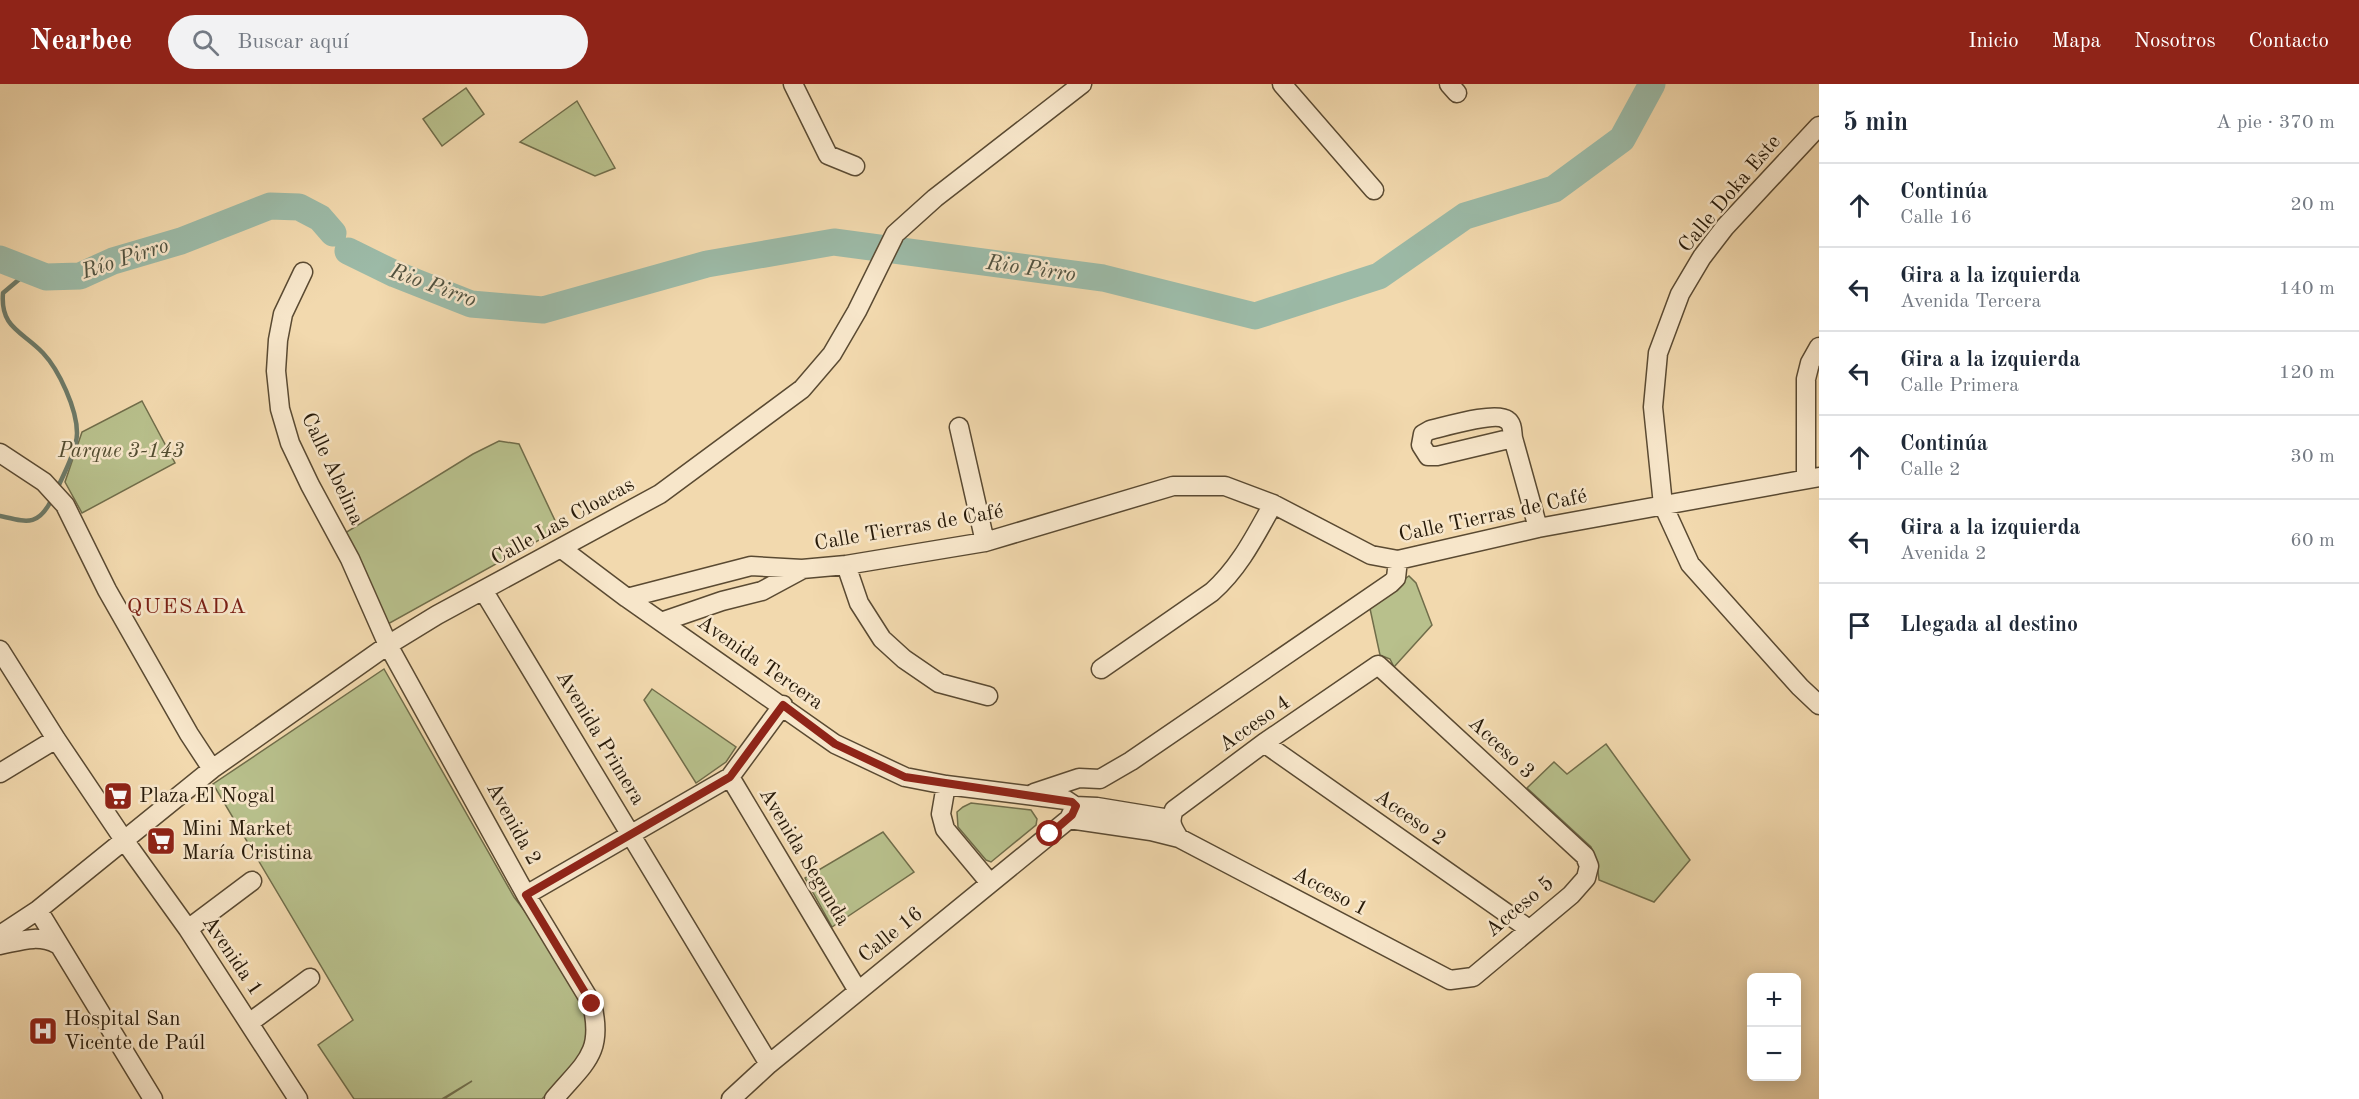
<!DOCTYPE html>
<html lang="es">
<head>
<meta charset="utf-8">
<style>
	body { margin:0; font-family:"Old Standard TT",serif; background:#f2f2f3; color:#1f2937 }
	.controls { position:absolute; right:18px; bottom:18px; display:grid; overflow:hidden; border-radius:9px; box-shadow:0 3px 15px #0003 }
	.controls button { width:54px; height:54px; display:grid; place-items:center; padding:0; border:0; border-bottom:2px solid #e0e1e3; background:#fff; color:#1f2937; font:30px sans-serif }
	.stop { position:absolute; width:18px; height:18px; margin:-14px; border:4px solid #8f2418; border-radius:50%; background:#fff }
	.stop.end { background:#8f2418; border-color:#fff; box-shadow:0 2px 6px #0008 }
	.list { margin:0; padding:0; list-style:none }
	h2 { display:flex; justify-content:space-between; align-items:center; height:78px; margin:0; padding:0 24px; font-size:26px }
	h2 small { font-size:20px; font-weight:400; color:#747a83 }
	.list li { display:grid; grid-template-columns:39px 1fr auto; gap:18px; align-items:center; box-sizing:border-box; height:84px; padding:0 24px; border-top:2px solid #e0e1e3 }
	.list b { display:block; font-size:22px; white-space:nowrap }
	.list p { margin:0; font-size:20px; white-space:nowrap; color:#747a83 }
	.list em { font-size:20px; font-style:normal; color:#747a83 }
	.icon { flex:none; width:33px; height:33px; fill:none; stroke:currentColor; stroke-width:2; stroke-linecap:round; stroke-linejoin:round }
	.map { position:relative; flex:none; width:1819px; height:1015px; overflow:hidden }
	header { display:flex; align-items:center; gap:36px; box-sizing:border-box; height:84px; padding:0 30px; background:#8f2418; color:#fff }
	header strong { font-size:28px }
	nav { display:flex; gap:33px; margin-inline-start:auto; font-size:21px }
	.search { width:420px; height:54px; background:#f2f2f3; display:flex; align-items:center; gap:15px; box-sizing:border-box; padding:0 21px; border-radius:33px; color:#747a83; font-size:22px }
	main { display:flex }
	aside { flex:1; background:#fff }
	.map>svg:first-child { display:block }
</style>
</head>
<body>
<header>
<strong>Nearbee</strong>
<div class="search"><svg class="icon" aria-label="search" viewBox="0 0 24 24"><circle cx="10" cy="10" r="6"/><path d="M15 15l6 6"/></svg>Buscar aquí</div>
<nav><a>Inicio</a><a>Mapa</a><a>Nosotros</a><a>Contacto</a></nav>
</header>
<main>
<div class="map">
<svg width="1819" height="1015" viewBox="0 0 1819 1015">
	<rect width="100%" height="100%" fill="#f2d9ae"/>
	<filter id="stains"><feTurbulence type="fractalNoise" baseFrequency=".00333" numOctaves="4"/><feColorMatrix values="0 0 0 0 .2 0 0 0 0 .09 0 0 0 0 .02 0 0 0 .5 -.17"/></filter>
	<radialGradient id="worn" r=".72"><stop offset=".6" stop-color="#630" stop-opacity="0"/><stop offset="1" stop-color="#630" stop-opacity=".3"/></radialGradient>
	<path fill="#b8c08c" stroke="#706d4a" stroke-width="1.5" d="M466 4 484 30 442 62 423 35Z
		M577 17 615 84 595 92 520 58Z
		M142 317 175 379 82 429 65 398 82 348Z
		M499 357 519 360 559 445 388 540 345 449 473 370Z
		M1409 492 1416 499 1432 541 1394 583 1390 575 1380 571 1369 520Z
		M384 585 514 813 546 855 586 921 590 940 582 972 542 1015H444L472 997 442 1015H354L318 961 353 936 213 700Z
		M652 605 736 663 726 678 696 699 644 616Z
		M1606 660 1690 776 1654 818 1599 796 1597 778 1591 763 1527 704 1554 678 1567 690Z
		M971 719 1031 726 1037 735 1036 741 991 778 986 776 958 743 957 728 963 723Z
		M883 748 914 788 832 843 805 794Z"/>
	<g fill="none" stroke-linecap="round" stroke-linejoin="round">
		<path stroke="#6d7a68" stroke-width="4.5" d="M29 187 3 209C0 244 22 247 43 269 59 286 77 325 77 349 77 365 64 390 57 405
			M0 432C27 438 38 443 52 415"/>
		<path stroke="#9cbaa7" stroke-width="27" d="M348 167 395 190 471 220 543 226 707 180 834 158 1103 194 1255 232 1379 192 1465 132 1554 105 1622 55 1652 0
			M0 175 46 193 80 192 113 177 181 157 270 122 299 123 320 134 333 149"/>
		<g stroke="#5a4a32" stroke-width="21">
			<path id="minor" d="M793 0 828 71 855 82
				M1282 0 1374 106
				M1449 0 1457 9
				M1819 42 1725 143 1702 173 1680 210 1658 269 1653 323 1663 421 1690 480 1800 603 1819 621
				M303 188 283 230 278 256 276 287 280 325 290 359 310 401 350 475 388 561 526 811 592 920C604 970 584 979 554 1015
				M959 343 985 458
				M1513 354 1437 372H1428L1421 361 1423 350 1430 346C1444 343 1496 327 1507 336 1513 340 1512 347 1513 354L1538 444
				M0 369 44 398 65 421 107 506 189 650 212 685
				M1806 394V295L1810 279 1819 263
				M562 465 627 514 835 660 905 693 946 701 1066 716 1075 722
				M846 481 859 519 882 555 904 575 939 599 988 612
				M483 506 769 980
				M627 514 751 482 802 485 846 481 985 458 1173 402H1225L1273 420 1371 471 1398 476 1538 444 1819 393
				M661 538 722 517 762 507 801 486
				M0 566 56 655 124 756 188 845 298 1015
				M1378 581 1585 772 1589 782 1586 794 1571 811 1473 893 1450 896 1179 754C1172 743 1169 738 1174 726L1264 659Z
				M1101 585 1212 508C1240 483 1255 452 1273 420
				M1264 659 1529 845
				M0 689 56 655
				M730 693 858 907
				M946 701 941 730 945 745 990 799
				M1034 709 1079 694 1100 695 1131 677 1391 499 1396 494 1398 476
				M1075 722 1097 723 1170 735
				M1069 735 1151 747 1179 754
				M526 811 730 693 783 621
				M38 826 153 1015
				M188 845 252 797
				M0 851 38 826 212 685 388 561 437 531 660 410 802 305 832 270 857 227 895 150 935 114 1082 0
				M0 861C20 857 38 850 57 860
				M249 939 310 894
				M731 1015 769 980 1069 735 1075 722"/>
		</g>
		<use href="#minor" stroke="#f7e6ca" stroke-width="18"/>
	</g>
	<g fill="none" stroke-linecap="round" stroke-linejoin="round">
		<path stroke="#8f2418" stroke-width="8" d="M592 920 526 811 730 693 783 621 835 660 905 693 1072 718 1076 722 1072 731 1050 750"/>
	</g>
	<defs>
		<g id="supermarket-square" transform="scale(1.5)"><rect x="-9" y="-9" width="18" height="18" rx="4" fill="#8f2418" stroke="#f7e6ca"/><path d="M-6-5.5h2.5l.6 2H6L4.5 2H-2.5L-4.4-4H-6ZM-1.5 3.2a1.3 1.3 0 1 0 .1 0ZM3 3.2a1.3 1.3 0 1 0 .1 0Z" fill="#fff"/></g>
		<g id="hospital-square" transform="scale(1.5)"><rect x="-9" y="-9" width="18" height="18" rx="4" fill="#8f2418" stroke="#f7e6ca"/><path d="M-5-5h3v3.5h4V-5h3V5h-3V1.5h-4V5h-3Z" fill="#fff"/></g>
	</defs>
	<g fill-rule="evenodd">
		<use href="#supermarket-square" x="118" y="712"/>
		<use href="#supermarket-square" x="161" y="757"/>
		<use href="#hospital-square" x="43" y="947"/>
	</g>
	<g text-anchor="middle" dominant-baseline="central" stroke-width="5" stroke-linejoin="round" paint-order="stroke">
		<g font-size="21" fill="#271a09" stroke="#f7e6ca">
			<text transform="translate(1730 110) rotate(-50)">Calle Doka Este</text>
			<text transform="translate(332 385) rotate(65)">Calle Abelina</text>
			<text transform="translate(1493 432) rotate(-12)">Calle Tierras de Café</text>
			<text transform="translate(563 438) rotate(-29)">Calle Las Cloacas</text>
			<text transform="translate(909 444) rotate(-10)">Calle Tierras de Café</text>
			<text transform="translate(760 579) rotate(35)">Avenida Tercera</text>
			<text transform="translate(1255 640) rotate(-35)">Acceso 4</text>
			<text transform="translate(600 654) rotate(59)">Avenida Primera</text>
			<text transform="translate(1501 664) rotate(43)">Acceso 3</text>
			<text transform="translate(1410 734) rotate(35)">Acceso 2</text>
			<text transform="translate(513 740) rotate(61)">Avenida 2</text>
			<text transform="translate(804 773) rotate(59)">Avenida Segunda</text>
			<text transform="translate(1330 808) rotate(28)">Acceso 1</text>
			<text transform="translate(1520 823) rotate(-40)">Acceso 5</text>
			<text transform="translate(891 851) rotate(-39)">Calle 16</text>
			<text transform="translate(232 872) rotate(56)">Avenida 1</text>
		</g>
		<g font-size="21" font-style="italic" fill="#524c30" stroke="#f7e6ca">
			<text x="121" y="367">Parque 3-143</text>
		</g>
		<g font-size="21" fill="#271a09" stroke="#f7e6ca" text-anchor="start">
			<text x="139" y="712">Plaza El Nogal</text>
			<text x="182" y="745">Mini Market<tspan x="182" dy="24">María Cristina</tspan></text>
			<text x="64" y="935">Hospital San<tspan x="64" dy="24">Vicente de Paúl</tspan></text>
		</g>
		<g font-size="22" font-style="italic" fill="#505240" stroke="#f7e6ca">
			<text transform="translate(125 175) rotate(-18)">Río Pirro</text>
			<text transform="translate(1031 185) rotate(8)">Rio Pirro</text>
			<text transform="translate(433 202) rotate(20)">Rio Pirro</text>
		</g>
		<g font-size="22" letter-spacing="1.5" fill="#7a1f14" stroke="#f7e6ca">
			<text x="187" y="523">QUESADA</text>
		</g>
	</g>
	<rect width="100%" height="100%" filter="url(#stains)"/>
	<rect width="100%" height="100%" fill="url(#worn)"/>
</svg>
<div class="controls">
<button>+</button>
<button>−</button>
</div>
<div class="stop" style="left:1050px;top:750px"></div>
<div class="stop end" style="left:592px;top:920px"></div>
</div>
<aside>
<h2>5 min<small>A pie · 370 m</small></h2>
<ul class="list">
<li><svg class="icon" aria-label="ahead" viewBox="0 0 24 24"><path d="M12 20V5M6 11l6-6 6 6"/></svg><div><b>Continúa</b><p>Calle 16</p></div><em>20 m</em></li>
<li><svg class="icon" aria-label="left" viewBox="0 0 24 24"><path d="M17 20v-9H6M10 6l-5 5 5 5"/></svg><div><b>Gira a la izquierda</b><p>Avenida Tercera</p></div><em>140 m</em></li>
<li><svg class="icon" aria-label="left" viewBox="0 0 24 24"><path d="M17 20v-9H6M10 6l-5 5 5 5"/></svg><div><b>Gira a la izquierda</b><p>Calle Primera</p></div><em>120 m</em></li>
<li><svg class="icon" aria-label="ahead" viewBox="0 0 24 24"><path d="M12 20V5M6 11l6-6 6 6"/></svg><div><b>Continúa</b><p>Calle 2</p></div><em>30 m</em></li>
<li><svg class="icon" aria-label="left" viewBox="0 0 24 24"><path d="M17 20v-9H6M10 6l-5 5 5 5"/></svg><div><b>Gira a la izquierda</b><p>Avenida 2</p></div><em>60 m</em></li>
<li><svg class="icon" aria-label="arrive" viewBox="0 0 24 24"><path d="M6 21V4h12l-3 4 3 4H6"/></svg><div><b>Llegada al destino</b></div></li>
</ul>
</aside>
</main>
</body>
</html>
